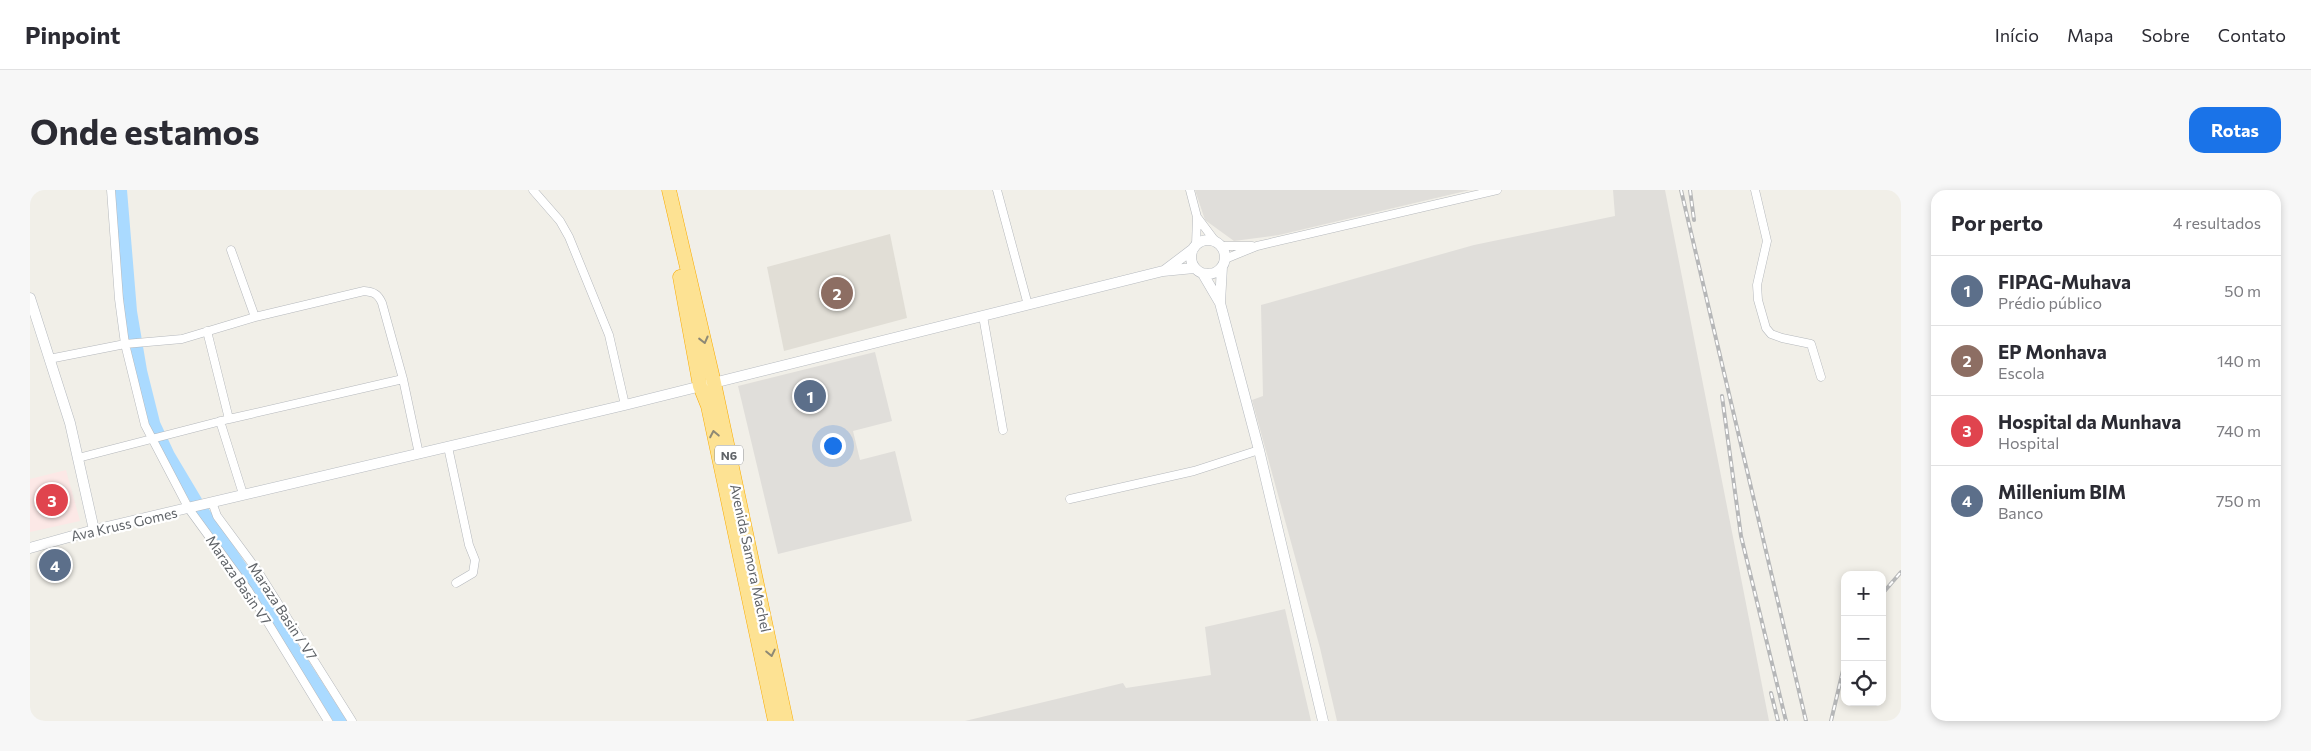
<!DOCTYPE html>
<html lang="pt">
<head>
<meta charset="utf-8">
<style>
	body { margin:0; font-family:Commissioner,sans-serif; background:#f7f7f7; color:#2b2b33 }
	.controls { position:absolute; right:15px; bottom:15px; display:grid; overflow:hidden; border-radius:10px; box-shadow:0 2px 8px #0003 }
	.controls button { width:45px; height:45px; display:grid; place-items:center; padding:0; border:0; border-bottom:1px solid #e1e1e2; background:#fff; color:#2b2b33; font:25px sans-serif }
	.you { position:absolute; left:802px; top:255px; width:18px; height:18px; margin:-12px; border:4px solid #fff; border-radius:50%; background:#1a73e8; box-shadow:0 0 0 8px #1a73e833 }
	.badge { display:grid; place-items:center; width:32px; height:32px; border-radius:50%; background:#1a73e8; color:#fff; font-size:16px; font-weight:700 }
	.pin { position:absolute; translate:-50% -50%; border:2px solid #fff; box-shadow:0 1px 5px #0006 }
	.list { margin:0; padding:0; list-style:none }
	h2 { display:flex; justify-content:space-between; align-items:center; height:65px; margin:0; padding:0 20px; font-size:21px }
	h2 small { font-size:16px; font-weight:400; color:#7c7c81 }
	.list li { display:grid; grid-template-columns:32px 1fr auto; gap:15px; align-items:center; box-sizing:border-box; height:70px; padding:0 20px; border-top:1px solid #e1e1e2 }
	.list b { display:block; font-size:19px; white-space:nowrap }
	.list p { margin:0; font-size:16px; white-space:nowrap; color:#7c7c81 }
	.list em { font-size:16px; font-style:normal; color:#7c7c81 }
	.icon { flex:none; width:28px; height:28px; fill:none; stroke:currentColor; stroke-width:2; stroke-linecap:round; stroke-linejoin:round }
	.map { position:relative; flex:none; width:1871px; height:531px; overflow:hidden; border-radius:15px }
	header { display:flex; align-items:center; gap:30px; box-sizing:border-box; height:70px; padding:0 25px; background:#fff; border-bottom:1px solid #e1e1e2 }
	header strong { font-size:24px }
	nav { display:flex; gap:28px; margin-inline-start:auto; font-size:18px }
	.intro { display:flex; align-items:center; justify-content:space-between; box-sizing:border-box; height:120px; padding:0 30px }
	h1 { margin:0; font-size:35px }
	.button { padding:12px 22px; border-radius:15px; background:#1a73e8; color:#fff; font-size:18px; font-weight:700 }
	main { display:flex; gap:30px; padding:0 30px }
	aside { flex:1; background:#fff; border-radius:15px; box-shadow:0 2px 8px #0003 }
	.map>svg:first-child { display:block }
</style>
</head>
<body>
<header>
<strong>Pinpoint</strong>
<nav><a>Início</a><a>Mapa</a><a>Sobre</a><a>Contato</a></nav>
</header>
<div class="intro"><h1>Onde estamos</h1><a class="button">Rotas</a></div>
<main>
<div class="map">
<svg width="1871" height="531" viewBox="0 0 1871 531">
	<rect width="100%" height="100%" fill="#f1efe8"/>
	<path fill="#e0deda" d="M1165 0H1440L1249 45 1204 51 1175 30Z
		M1583 0H1635L1739 531H1307L1290 458 1222 210 1233 206 1231 115 1444 55 1585 26Z
		M845 162 862 231 823 241 830 270 865 261 882 331 748 364 708 196Z
		M1255 419 1281 531H935L1093 493 1096 498 1181 485 1175 437Z"/>
	<path fill="#e1ded6" d="M860 44 877 128 754 161 737 77Z"/>
	<path fill="#fce8e6" d="M36 280 50 331 0 342V289Z"/>
	<path fill="#aadaff" d="M85 0H97L107 121 117 180 130 232 144 262 172 309 227 390 317 531H303L220 397 168 325 127 255 118 234 97 149 84 14Z"/>
	<g fill="none" stroke-linecap="round" stroke-linejoin="round">
		<g stroke="#b5b8bc" stroke-width="9">
			<path id="street" d="M81 0 89 109 95 154 115 235 159 319 218 400 298 531
				M503 0 530 31 539 47 579 145 595 215
				M967 0 998 115
				M1160 0 1167 27 1166 55
				M1725 0 1737 51 1727 95 1728 110 1736 138 1741 144 1752 148 1781 154 1791 187
				M1167 27 1185 51
				M1191 56H1222
				M201 60 225 127
				M1195 69 1227 56 1467 0
				M953 126 973 240
				M177 141 199 229
				M19 169 95 154 152 149 225 127 334 101C344 102 348 104 352 113L373 189 389 264
				M190 231 213 304
				M418 257 439 355 445 370 443 383 426 393
				M48 268 199 229 373 189
				M1040 309 1164 281 1229 260
				M182 312 187 326 227 380 322 531"/>
		</g>
		<g stroke="#b6babf" stroke-width="11">
			<path id="secondary" d="M1161 67a17 17 0 1 1 34 0a17 17 0 1 1-34 0Z
				M1134 81 1163 59
				M1173 84 1190 113 1229 260 1293 531
				M0 108 40 233 64 340
				M1190 112 1192 77
				M0 358 64 340 595 215 1133 81 1164 78"/>
		</g>
		<g stroke="#f9ab00" stroke-width="15">
			<path id="highway" d="M639 0 684 193 756 531
				M650 87 670 196 678 216 745 531"/>
		</g>
		<use href="#street" stroke="#fff" stroke-width="8"/>
		<use href="#secondary" stroke="#fff" stroke-width="10"/>
		<use href="#highway" stroke="#fde293" stroke-width="14"/>
		<g stroke="#b6b7b8" stroke-width="4">
			<path id="rail" d="M1651 0 1776 531
				M1660 0 1664 30
				M1692 206 1711 346 1756 531
				M1852 404 1871 382
				M1741 503 1748 531
				M1801 531 1815 472"/>
		</g>
		<use href="#rail" stroke="#fff" stroke-width="2" stroke-dasharray="5.5" stroke-linecap="butt"/>
	</g>
	<defs><path id="oneway-chevron" d="M-2-3.5L2.5 0L-2 3.5" fill="none" stroke-width="1.6" stroke-linecap="round" stroke-linejoin="round" transform="scale(1.25)"/></defs>
	<g stroke="#8e8975">
		<use href="#oneway-chevron" transform="translate(674 150) rotate(76)"/>
		<use href="#oneway-chevron" transform="translate(684 244) rotate(-101)"/>
		<use href="#oneway-chevron" transform="translate(741 463) rotate(78)"/>
	</g>
	<g text-anchor="middle" dominant-baseline="central" stroke-width="4.5" stroke-linejoin="round" paint-order="stroke">
		<rect fill="#fff" stroke="#8f9295" stroke-width="1" x="685" y="255.5" width="28" height="19" rx="4"/>
		<g font-size="12" font-weight="bold" fill="#5f6368">
			<text x="699" y="265">N6</text>
		</g>
		<g font-size="14" fill="#5f6368" stroke="#fff">
			<text transform="translate(94 334) rotate(-13)">Ava Kruss Gomes</text>
			<text transform="translate(721 368) rotate(78)">Avenida Samora Machel</text>
			<text transform="translate(209 390) rotate(56)">Maraza Basin V7</text>
			<text transform="translate(253 421) rotate(57)">Maraza Basin / V7</text>
		</g>
	</g>
</svg>
<div class="controls">
<button>+</button>
<button>−</button>
<button><svg class="icon" aria-label="locate" viewBox="0 0 24 24"><circle cx="12" cy="12" r="6"/><path d="M12 2v4M12 18v4M2 12h4M18 12h4"/></svg></button>
</div>
<div class="you"></div>
<div class="pin badge" style="left:780px;top:206px;background:#5c6f8a">1</div>
<div class="pin badge" style="left:807px;top:103px;background:#8d6e63">2</div>
<div class="pin badge" style="left:22px;top:310px;background:#e0444e">3</div>
<div class="pin badge" style="left:25px;top:375px;background:#5c6f8a">4</div>
</div>
<aside>
<h2>Por perto<small>4 resultados</small></h2>
<ul class="list">
<li><span class="badge" style="background:#5c6f8a">1</span><div><b>FIPAG-Muhava</b><p>Prédio público</p></div><em>50 m</em></li>
<li><span class="badge" style="background:#8d6e63">2</span><div><b>EP Monhava</b><p>Escola</p></div><em>140 m</em></li>
<li><span class="badge" style="background:#e0444e">3</span><div><b>Hospital da Munhava</b><p>Hospital</p></div><em>740 m</em></li>
<li><span class="badge" style="background:#5c6f8a">4</span><div><b>Millenium BIM</b><p>Banco</p></div><em>750 m</em></li>
</ul>
</aside>
</main>
</body>
</html>
